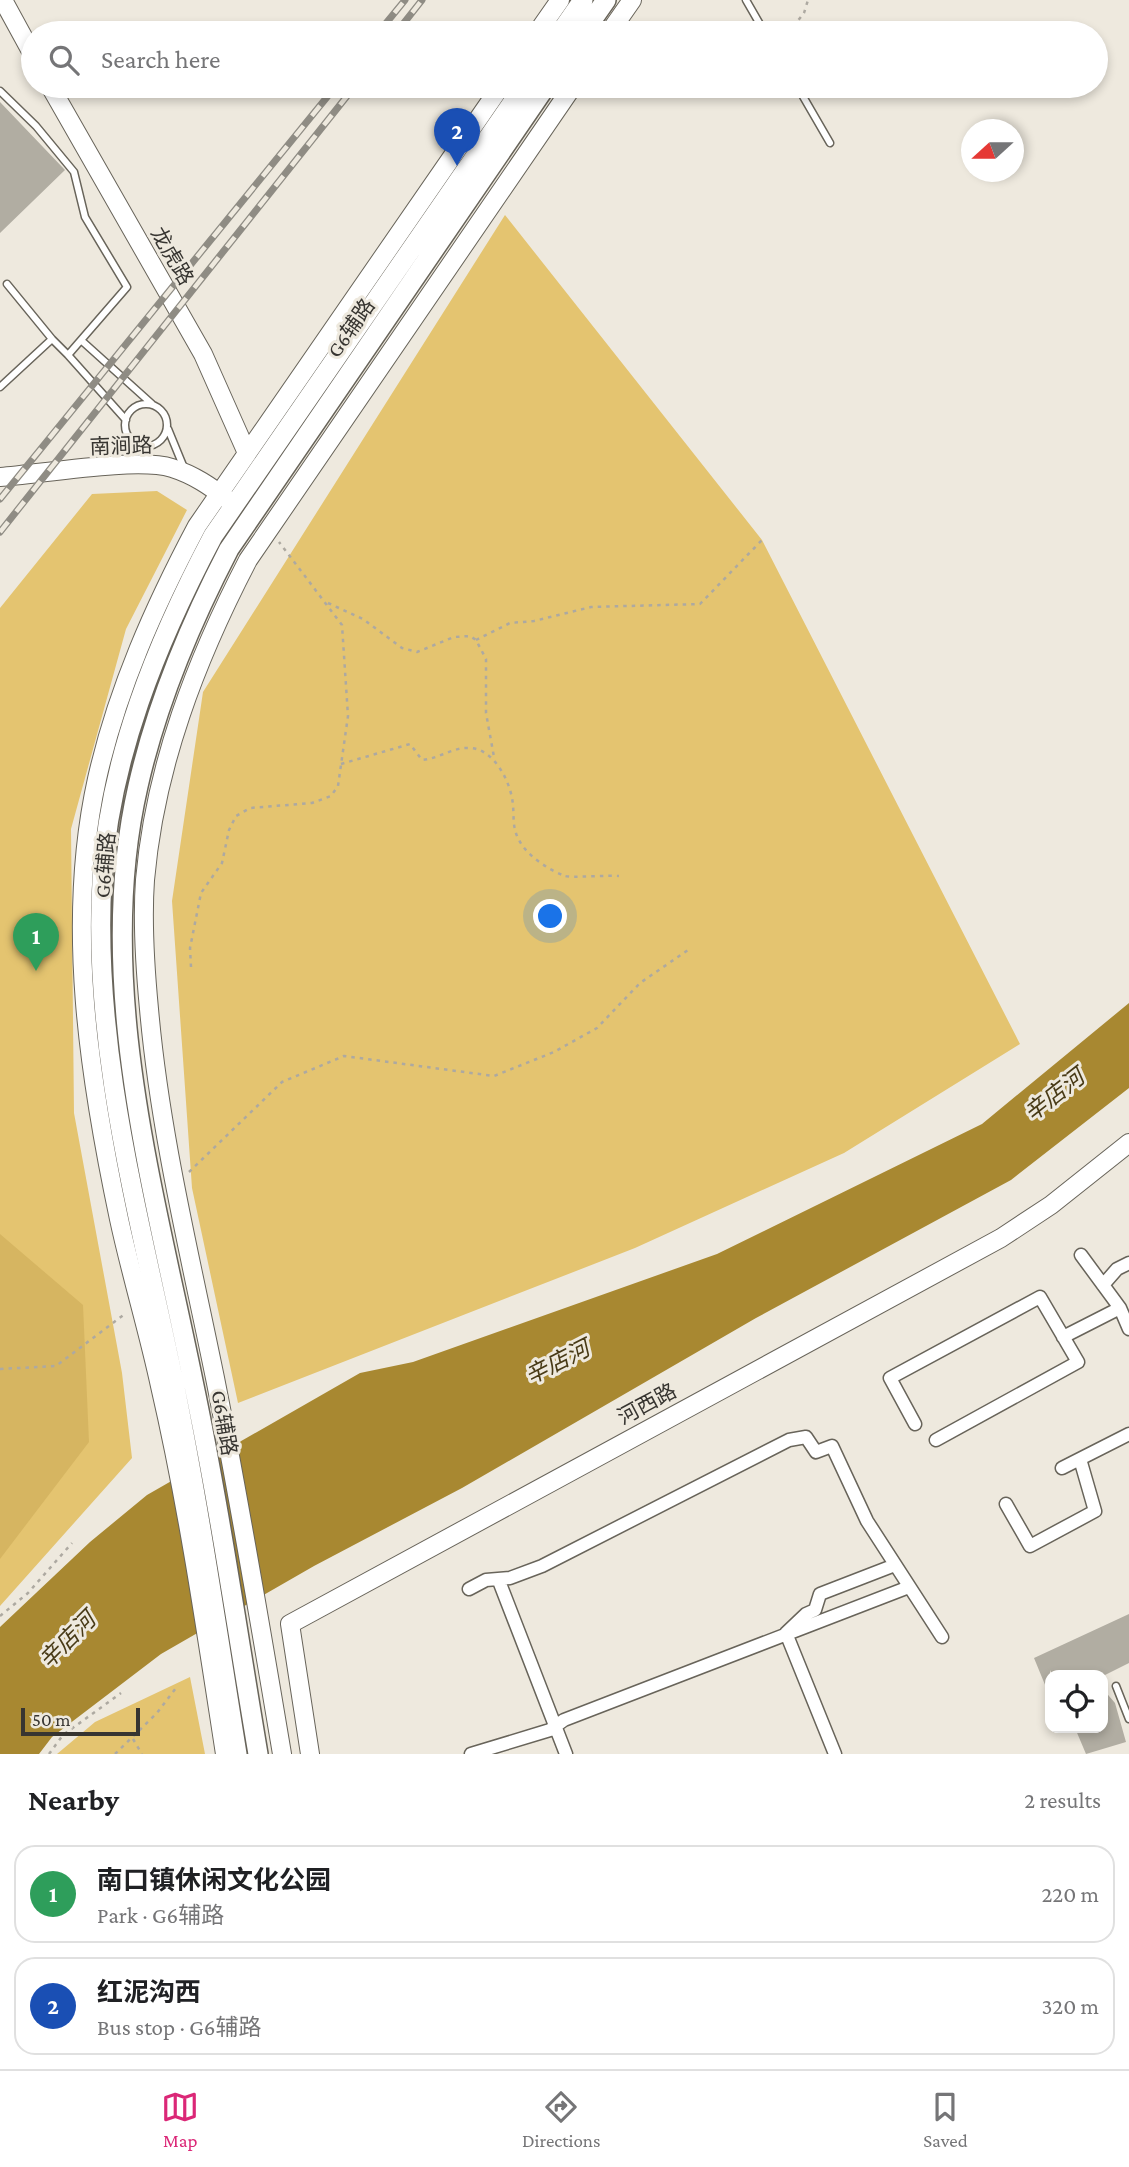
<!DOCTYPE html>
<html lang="en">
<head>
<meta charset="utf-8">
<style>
	body { margin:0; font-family:"Crimson Pro","Noto Sans SC",serif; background:#f6f6f6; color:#202124 }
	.controls { position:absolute; right:21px; bottom:21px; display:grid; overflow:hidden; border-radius:14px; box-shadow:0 4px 10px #0003 }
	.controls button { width:63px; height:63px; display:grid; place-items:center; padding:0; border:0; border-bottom:2px solid #e0e0e0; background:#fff; color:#202124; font:35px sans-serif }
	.compass { position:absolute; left:961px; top:119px; width:63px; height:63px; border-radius:50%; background:#fff; box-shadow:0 4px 10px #0003; rotate:249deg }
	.scale { position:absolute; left:21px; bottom:18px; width:119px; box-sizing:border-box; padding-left:7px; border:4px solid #373531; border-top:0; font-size:19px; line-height:24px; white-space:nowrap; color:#373531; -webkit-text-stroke:5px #eee9de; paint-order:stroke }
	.you { position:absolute; left:551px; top:917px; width:24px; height:24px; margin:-18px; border:5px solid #fff; border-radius:50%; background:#1a73e8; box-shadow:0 0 0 10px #1a73e833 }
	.badge { display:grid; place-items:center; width:46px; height:46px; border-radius:50%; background:#db2777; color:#fff; font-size:23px; font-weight:700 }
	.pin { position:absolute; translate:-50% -58px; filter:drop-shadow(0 2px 4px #0008) }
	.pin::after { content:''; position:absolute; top:37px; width:24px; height:21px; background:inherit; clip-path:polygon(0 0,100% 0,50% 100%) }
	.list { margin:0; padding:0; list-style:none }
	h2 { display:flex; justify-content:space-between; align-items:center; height:91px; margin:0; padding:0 28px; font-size:30px }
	h2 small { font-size:23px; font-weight:400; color:#757577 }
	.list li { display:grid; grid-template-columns:46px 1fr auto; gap:21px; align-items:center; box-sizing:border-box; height:98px; margin:0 14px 14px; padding:0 14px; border:2px solid #e0e0e0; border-radius:21px }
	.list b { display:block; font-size:26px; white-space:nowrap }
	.list p { margin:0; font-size:23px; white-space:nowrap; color:#757577 }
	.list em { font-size:23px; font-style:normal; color:#757577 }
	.icon { flex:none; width:38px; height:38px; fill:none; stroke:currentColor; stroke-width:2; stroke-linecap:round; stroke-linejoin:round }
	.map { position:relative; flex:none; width:1129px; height:1754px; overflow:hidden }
	.search { position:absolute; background:#fff; box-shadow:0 4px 10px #0003; left:21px; right:21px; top:21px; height:77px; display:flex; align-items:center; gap:18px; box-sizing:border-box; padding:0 24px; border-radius:38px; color:#757577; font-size:26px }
	.sheet { height:315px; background:#fff }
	nav { display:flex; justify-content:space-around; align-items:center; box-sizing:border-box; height:98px; border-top:2px solid #e0e0e0; background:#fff; font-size:19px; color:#757577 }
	nav a { display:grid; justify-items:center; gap:4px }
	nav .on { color:#db2777 }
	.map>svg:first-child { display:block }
</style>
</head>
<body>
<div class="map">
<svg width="1129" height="1754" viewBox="0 0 1129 1754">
	<rect width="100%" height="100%" fill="#eee9de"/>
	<path fill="#e4c470" d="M505 215 762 540 1020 1044 844 1153 635 1248 238 1403 192 1188 172 901 203 692Z
		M157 491 187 510 126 629 71 829 74 1113 122 1373 132 1458 0 1606V608L92 494Z
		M190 1677 205 1754H57L95 1722Z"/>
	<path fill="#d6b561" d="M0 1234 83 1305 89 1442 0 1559Z"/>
	<path fill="#a88831" d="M1129 1003V1088L1011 1180 756 1318 462 1488 314 1566 161 1654 52 1737 39 1754H0V1627L90 1542 147 1495 360 1373 413 1362 717 1254 982 1124Z"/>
	<path fill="#b1ada2" d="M0 102 65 170 0 233Z
		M1129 1614V1663L1105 1675H1052L1050 1670V1697L1034 1658Z
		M1103 1689 1115 1703 1126 1742 1086 1754 1075 1728H1103Z"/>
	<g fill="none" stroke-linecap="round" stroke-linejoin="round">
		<g stroke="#68645a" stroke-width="9">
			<path id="lane" d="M746 0 765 33
				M797 86 830 143
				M0 91 36 126 74 172 85 217 127 287 68 355 52 339 0 387
				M7 284 52 339
				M82 341 152 404
				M68 355 126 420
				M125 425a21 21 0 1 1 42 0a21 21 0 1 1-42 0Z
				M168 429 184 468
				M1116 1686 1129 1719"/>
		</g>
		<g stroke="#68645a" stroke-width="15">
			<path id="street" d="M1081 1255 1120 1308 1129 1329
				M1103 1285 1117 1269 1129 1263
				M1063 1337 1120 1308
				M915 1424 890 1378 1040 1297 1078 1362 936 1440
				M1062 1468 1129 1434
				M1006 1504 1030 1546 1095 1511 1080 1459
				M499 1581 566 1754
				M469 1589 486 1580 510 1578 542 1566 789 1440 806 1437 816 1452 832 1446 867 1521 942 1637
				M786 1633 806 1614 815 1610 820 1594 895 1565
				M786 1633 835 1754
				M471 1754 550 1730 564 1720 909 1587"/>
		</g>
		<g stroke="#68645a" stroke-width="20">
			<path id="secondary" d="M3 0 33 55
				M537 33 560 0
				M609 33 632 0
				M50 86 203 354 247 453
				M0 477C41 474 137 457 172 468 194 475 210 486 228 500
				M225 1754C206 1631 188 1507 160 1386 148 1330 131 1275 119 1219 89 1077 65 923 97 779 117 690 154 607 197 526L501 86
				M282 1754C261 1629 240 1503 215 1378 190 1255 160 1134 149 1009 145 967 142 922 145 880 155 766 196 660 248 560L573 86
				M310 1754 290 1624 1001 1238 1051 1205 1129 1143"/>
		</g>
		<g stroke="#68645a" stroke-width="22">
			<path id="primary" d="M560 33 583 0
				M583 33 606 0
				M237 1754C217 1630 199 1505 174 1383 140 1218 92 1050 102 880 109 759 157 642 213 536L524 86
				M258 1754C237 1630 219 1504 193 1381 154 1189 93 982 138 786 157 702 190 624 229 549L546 86"/>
		</g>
		<path stroke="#ada9a1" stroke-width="2.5" stroke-dasharray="3.5 5" stroke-linecap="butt" d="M788 33 804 13 808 0
			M623 86C660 95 692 100 727 86
			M328 603 363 619 402 648 417 652 454 637 470 636 476 640 486 659V713L494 757
			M476 640 510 623 534 621 591 607 700 604 762 540
			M341 764 410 744 422 760C438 759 453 747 469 748 492 748 508 777 512 798 515 813 511 826 519 840 527 856 549 870 565 876 571 878 607 875 619 876
			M191 967 190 948 201 893 222 863 229 830 236 816 250 808 312 803 331 796 338 786 348 716 342 625 279 542
			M189 1172 282 1082 344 1056 494 1076 554 1052 597 1028 640 983 688 950
			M0 1369 56 1366 126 1313
			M0 1616 28 1593 72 1543
			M133 1739 142 1754
			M49 1754 63 1735 121 1693
			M115 1754 157 1713 176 1688"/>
		<use href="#lane" stroke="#fff" stroke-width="6"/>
		<use href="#street" stroke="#fff" stroke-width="12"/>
		<use href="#secondary" stroke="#fff" stroke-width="18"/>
		<use href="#primary" stroke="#fff" stroke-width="19"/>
		<g stroke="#8f8c84" stroke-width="7">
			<path id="rail" d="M378 33 405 0
				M396 33 422 0
				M0 499 336 86
				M0 532 355 86"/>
		</g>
		<use href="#rail" stroke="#eee9de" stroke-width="4.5" stroke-dasharray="13" stroke-linecap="butt"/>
	</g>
	<g text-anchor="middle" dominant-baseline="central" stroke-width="6" stroke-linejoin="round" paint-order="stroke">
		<g font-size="21" fill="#373531" stroke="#eee9de">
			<text transform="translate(172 256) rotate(60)">龙虎路</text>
			<text transform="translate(351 328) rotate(-55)">G6辅路</text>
			<text transform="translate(121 446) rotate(-2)">南涧路</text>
			<text transform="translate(105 865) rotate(-85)">G6辅路</text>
			<text transform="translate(647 1404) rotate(-28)">河西路</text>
			<text transform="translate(224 1423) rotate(80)">G6辅路</text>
		</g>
		<g font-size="23" font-style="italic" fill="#483a16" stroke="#eee9de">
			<text transform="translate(1054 1095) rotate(-38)">辛店河</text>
			<text transform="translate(557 1362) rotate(-27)">辛店河</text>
			<text transform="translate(67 1640) rotate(-45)">辛店河</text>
		</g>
	</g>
</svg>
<div class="controls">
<button><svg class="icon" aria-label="locate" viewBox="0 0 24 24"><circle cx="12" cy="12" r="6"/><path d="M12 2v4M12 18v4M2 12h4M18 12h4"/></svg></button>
</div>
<svg class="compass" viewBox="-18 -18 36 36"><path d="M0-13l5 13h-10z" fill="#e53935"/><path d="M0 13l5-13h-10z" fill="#757577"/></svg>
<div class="scale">50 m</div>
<div class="you"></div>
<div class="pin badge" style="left:36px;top:971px;background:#2e9e5b">1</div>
<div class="pin badge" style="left:457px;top:166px;background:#1a4fb4">2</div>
<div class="search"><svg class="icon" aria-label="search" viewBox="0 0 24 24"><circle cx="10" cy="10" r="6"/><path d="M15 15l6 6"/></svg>Search here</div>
</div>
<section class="sheet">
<h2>Nearby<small>2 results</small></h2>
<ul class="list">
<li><span class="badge" style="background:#2e9e5b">1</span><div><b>南口镇休闲文化公园</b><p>Park · G6辅路</p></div><em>220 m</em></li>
<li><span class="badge" style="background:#1a4fb4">2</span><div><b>红泥沟西</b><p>Bus stop · G6辅路</p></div><em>320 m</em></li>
</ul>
</section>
<nav>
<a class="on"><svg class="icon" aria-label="map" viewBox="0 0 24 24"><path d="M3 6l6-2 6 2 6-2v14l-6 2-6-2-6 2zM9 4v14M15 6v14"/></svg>Map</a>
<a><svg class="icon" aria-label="directions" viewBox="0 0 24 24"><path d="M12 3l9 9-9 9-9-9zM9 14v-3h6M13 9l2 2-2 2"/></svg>Directions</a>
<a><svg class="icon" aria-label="saved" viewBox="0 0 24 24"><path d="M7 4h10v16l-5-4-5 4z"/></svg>Saved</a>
</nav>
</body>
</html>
